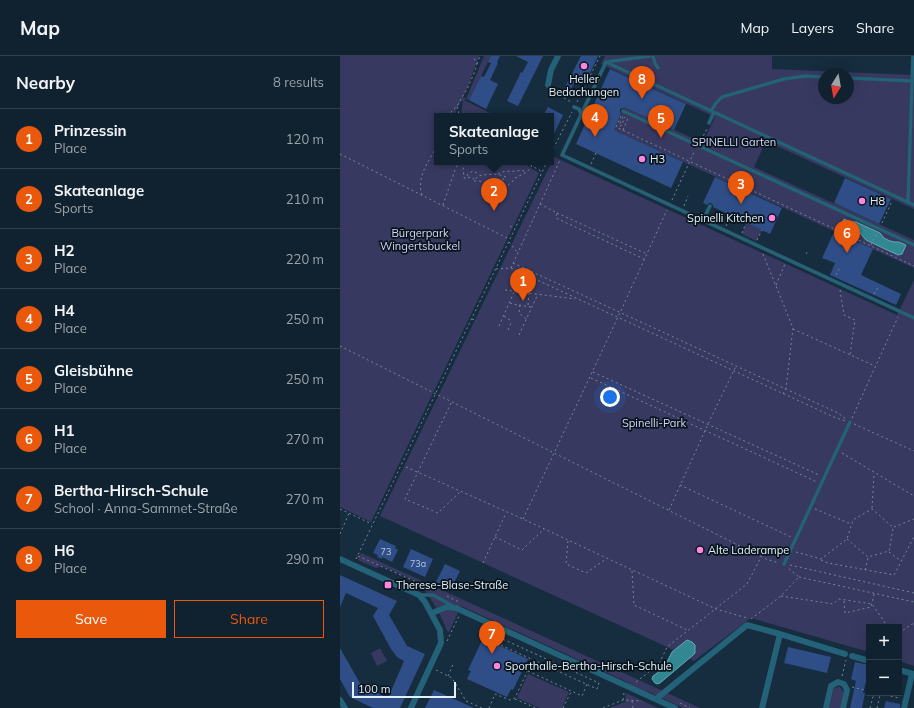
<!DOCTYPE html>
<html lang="en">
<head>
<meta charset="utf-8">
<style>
	body { margin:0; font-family:Mulish,sans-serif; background:#1e2f3b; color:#f1f3f6 }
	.controls { position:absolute; right:12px; bottom:12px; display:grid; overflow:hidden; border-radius:0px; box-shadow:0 4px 16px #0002 }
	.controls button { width:36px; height:36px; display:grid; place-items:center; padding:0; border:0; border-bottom:1px solid #303f4b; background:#10222f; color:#f1f3f6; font:20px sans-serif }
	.compass { position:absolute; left:478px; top:12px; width:36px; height:36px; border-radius:50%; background:#10222f; box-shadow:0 4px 16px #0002; rotate:191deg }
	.scale { position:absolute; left:12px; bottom:10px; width:104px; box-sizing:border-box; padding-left:4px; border:2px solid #e2f1fc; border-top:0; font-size:11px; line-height:14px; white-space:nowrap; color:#e2f1fc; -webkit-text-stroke:3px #0a141c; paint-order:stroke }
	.you { position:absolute; left:270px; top:341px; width:14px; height:14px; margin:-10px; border:3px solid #fff; border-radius:50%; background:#1a73e8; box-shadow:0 0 0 6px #1a73e833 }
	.badge { display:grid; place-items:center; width:26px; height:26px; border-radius:50%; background:#ea580c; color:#fff; font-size:13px; font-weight:700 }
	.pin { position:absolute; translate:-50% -33px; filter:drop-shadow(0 1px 2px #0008) }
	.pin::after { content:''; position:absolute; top:21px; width:14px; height:12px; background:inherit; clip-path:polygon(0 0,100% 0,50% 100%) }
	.popup { position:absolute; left:94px; top:57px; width:120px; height:52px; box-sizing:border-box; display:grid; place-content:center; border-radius:0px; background:#10222f; filter:drop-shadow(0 1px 3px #0005); font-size:13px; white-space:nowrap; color:#9ca4aa }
	.popup b { font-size:15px; color:#f1f3f6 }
	.popup::after { content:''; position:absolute; left:50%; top:100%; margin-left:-8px; border:8px solid transparent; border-top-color:#10222f }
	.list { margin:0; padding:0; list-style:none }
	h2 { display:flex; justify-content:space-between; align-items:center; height:52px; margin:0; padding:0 16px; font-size:17px }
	h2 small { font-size:13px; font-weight:400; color:#9ca4aa }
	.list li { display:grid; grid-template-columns:26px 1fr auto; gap:12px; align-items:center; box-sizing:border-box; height:60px; padding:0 16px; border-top:1px solid #303f4b }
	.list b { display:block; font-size:15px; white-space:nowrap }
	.list p { margin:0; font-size:13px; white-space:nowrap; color:#9ca4aa }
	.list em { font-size:13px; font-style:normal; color:#9ca4aa }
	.actions { display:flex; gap:8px; padding:12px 16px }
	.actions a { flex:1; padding:9px 0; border:1px solid #ea580c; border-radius:0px; text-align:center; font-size:14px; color:#ea580c }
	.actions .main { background:#ea580c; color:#fff }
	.map { position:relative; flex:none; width:574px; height:652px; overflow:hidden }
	header { display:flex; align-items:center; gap:24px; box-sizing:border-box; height:56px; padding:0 20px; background:#10222f; border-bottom:1px solid #303f4b }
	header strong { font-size:19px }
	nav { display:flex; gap:22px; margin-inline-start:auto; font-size:14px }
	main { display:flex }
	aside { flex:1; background:#10222f }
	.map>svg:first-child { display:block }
</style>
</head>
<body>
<header>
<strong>Map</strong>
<nav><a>Map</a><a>Layers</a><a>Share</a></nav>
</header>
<main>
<aside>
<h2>Nearby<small>8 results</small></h2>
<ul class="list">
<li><span class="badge">1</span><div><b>Prinzessin</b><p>Place</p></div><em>120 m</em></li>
<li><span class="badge">2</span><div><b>Skateanlage</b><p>Sports</p></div><em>210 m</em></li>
<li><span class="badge">3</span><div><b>H2</b><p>Place</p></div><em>220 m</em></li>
<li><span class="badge">4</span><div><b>H4</b><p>Place</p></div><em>250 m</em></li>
<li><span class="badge">5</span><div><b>Gleisbühne</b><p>Place</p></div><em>250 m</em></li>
<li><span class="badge">6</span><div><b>H1</b><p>Place</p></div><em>270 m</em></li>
<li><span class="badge">7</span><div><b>Bertha-Hirsch-Schule</b><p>School · Anna-Sammet-Straße</p></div><em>270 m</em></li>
<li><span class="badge">8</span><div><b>H6</b><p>Place</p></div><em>290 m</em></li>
</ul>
<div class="actions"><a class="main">Save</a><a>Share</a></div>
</aside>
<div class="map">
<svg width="574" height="652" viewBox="0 0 574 652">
	<rect width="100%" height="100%" fill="#162d3f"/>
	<path fill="#373960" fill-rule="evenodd" d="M0 0H139L128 30 123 41 126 43 144 0H151L129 44 126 43 124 44 156 60H121L123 45H121L114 60H97V106H182L199 117 31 466 0 451Z
		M265 0H432V13L574 19V153L426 85 414 111 574 184V212L274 74 284 51 363 87 375 61 261 8ZM484 18H508V42H484Z
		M214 101 557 259 574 224V610L559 605V571H529V596L411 562 354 605 325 590 40 460Z
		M406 167 422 174 416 185 402 178Z
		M21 497 360 652H343L309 636C301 635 293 631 287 626L121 550 109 576 107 575C103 564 97 552 90 542 87 538 84 534 82 528L42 510 36 512 18 504Z
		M40 592 47 605 37 610 31 597Z
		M188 618 229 636 222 652H200L177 642Z
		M498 631H500L504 637 500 652H489L493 634 494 632Z
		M286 637 318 652H269L285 646Z"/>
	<path fill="#318892" stroke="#66a8b2" d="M504 163 511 166H516L540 177 544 182 550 185 555 186H559L566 189 562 198 558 199 526 184 520 177 514 174H504L500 172Z
		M347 584 352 586 355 589V597L352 600 320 627 317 628 315 627 312 623 313 620 324 612 332 596Z"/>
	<path fill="#2f4d87" d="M151 0H160L157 6 158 7 150 24 158 28 146 53 129 44 141 20 144 21 151 7 148 6Z
		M176 0H203L178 50 167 45 181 16 182 17 188 6Z
		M241 0H258L245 28 236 23 228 39 222 37Z
		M270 13 346 48 334 74 284 51V52L280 53V56L281 57 274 74 343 106 331 132 236 88Z
		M208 51 223 59 211 84V60H203Z
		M375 121 442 152 430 178 373 151V149L371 147H369L367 149 363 147Z
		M505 122 551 143 539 168 494 147Z
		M494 176 533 193 521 219 561 238 556 249 490 219 495 207 482 202Z
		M40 483 56 490 55 492 58 494 52 506 42 501V503L37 501 38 499 33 497Z
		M71 493 93 503 85 521 63 511Z
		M105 508 120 515 111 533 96 526Z
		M0 519 57 545 49 559 52 564 67 590 85 598 60 652H33L10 641 0 623V592L21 629 48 642 64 605 57 601 51 593 33 560 38 552 6 537 0 551Z
		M143 582 188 603 173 634 171 633 167 641 127 623 131 615 128 614Z
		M448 591 491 601 487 617 444 607Z
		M515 606 529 609V614L523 637H525L522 652H510L516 625 511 623Z
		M94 634 134 652H85Z
		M546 645 560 648V652H544Z"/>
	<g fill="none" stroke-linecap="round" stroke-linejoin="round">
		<g stroke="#334859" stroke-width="4">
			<path id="lane" d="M313 0 315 7 318 12
				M266 6 222 99 574 262
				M266 6 574 149
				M266 6 310 0
				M508 22 572 25
				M234 51 239 53 241 58
				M283 55 574 189
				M371 55 376 47 382 41 444 23 465 20 484 21
				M369 67 374 56
				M568 145 573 0
				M363 164 370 150
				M444 508 510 366
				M79 539H93L113 550
				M258 617 261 611"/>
		</g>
		<g stroke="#334859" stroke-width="6">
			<path id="street" d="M208 29 211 14 218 0
				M0 503 79 539 85 546 100 574 101 587 71 652
				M92 557 107 551 116 552 335 652
				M512 600 529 605
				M559 614 574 618
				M316 643 407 569 440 578 505 598
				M0 644 5 652
				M422 652 440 578
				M486 652 491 630 498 626 504 628 507 634 503 652
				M564 652 572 618"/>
		</g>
		<path stroke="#758897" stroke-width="1" stroke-dasharray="2 3" stroke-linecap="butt" d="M137 8 140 0
			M212 33 219 39 231 46
			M237 46 260 0
			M117 51 119 54 118 60
			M107 60 117 50 128 31 135 15 137 8 133 0
			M281 60 276 71 574 210
			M283 61 279 69 281 70 285 61
			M283 74 288 62
			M361 84 367 73
			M211 97 232 56
			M0 98 169 183
			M186 106 202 116
			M121 107 123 111 124 122H126L128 118 133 115 137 117 138 119
			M251 108 256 97
			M158 118C165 113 173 117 181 114L186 116
			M128 121 134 123
			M149 125 151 126 167 130 172 126 175 122 187 116 192 110
			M144 131 146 129V127L140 125H134L138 120C148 118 157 117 166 121L165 123 149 125 146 127
			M82 139C76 121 89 105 97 90
			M332 144 355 94
			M200 148 217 157 216 162 304 203
			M103 149 116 111 122 106
			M344 150 348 140
			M217 157 307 198
			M542 167 552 145
			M170 170 174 172
			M386 170 391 160
			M402 177 406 167
			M417 184 422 174
			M169 186 177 196
			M531 189 537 177
			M423 198 453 272 446 332 443 338
			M466 198 468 195
			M173 207 498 357 506 363
			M171 212 220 104
			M156 213 171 212 496 362 506 365
			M496 219 499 213
			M436 229 445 208
			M165 234 235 243
			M500 234 504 259 515 264 510 299
			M534 238 538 231
			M170 247 177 249
			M179 249 191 251
			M180 249 179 257 186 263
			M188 249 189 237
			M164 260 170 264
			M132 263 137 265
			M159 270 174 236
			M453 273 535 310
			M168 274 172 265
			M179 279 198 238
			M0 290 426 503 439 507
			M253 316 479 419
			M251 322 477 426
			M111 347 65 443 98 457 120 436
			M512 362 558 261
			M514 368 574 395
			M502 397 574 440
			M66 411 183 463 376 553 407 562
			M340 429 451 481
			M532 452 534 418
			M0 453 32 468
			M475 453 511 468
			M329 454 368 368 396 310
			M183 463 278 261 327 154
			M554 471 574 463
			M0 478 9 457
			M155 481 182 494 204 473
			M507 483 528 501 549 495 553 473
			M228 485 226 508 246 517 266 503
			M456 496 481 503 507 483 513 464 532 453 554 472
			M549 496 561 505
			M18 500 92 533
			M16 503 207 106
			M481 504 488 507 554 519 574 481
			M143 507 166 457
			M450 509 574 537
			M525 514 528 502
			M292 515 294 549 347 574
			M459 521 574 546
			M107 540 119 546
			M441 540 493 548 499 543 532 548 548 571
			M504 545 505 557 531 551 534 538
			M411 563 441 540 459 521 447 511
			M145 575 259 627 257 633 143 581Z
			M559 577 572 568H574
			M107 585 119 560
			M96 614 112 622 126 645 142 652
			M188 615 242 640 247 628
			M108 620 114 606
			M502 620 506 604
			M296 626 319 608 327 591 407 528 421 501
			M512 631 529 635
			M536 637 559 642
			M175 643 196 652
			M283 644 284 637
			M292 645 293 652
			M340 647 350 652
			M149 652 155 638 170 644 175 642 193 603
			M223 652 231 636
			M263 652 283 644 302 645
			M530 652 534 637
			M537 652 540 639"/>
		<use href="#lane" stroke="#226379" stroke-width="3"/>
		<use href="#street" stroke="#226379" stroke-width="5.5"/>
	</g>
	<g fill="#fe86e1" stroke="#0a141c" stroke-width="1.5">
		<circle cx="244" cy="10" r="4"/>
		<circle cx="302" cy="103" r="4"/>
		<circle cx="522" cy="145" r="4"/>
		<circle cx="432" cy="162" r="4"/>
		<circle cx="360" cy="494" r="4"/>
		<rect x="44" y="525" width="8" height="8" rx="2"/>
		<circle cx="157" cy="610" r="4"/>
	</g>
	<g text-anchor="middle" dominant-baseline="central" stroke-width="3.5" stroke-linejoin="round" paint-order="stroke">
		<g font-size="9" fill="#b5c8df">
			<text x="46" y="495">73</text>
			<text x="78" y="507">73a</text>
		</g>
		<g font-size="11" fill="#e2f1fc" stroke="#0a141c" text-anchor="start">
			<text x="244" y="23" text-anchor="middle">Heller<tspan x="244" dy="13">Bedachungen</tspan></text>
			<text x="310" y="103">H3</text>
			<text x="530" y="145">H8</text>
			<text x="424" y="162" text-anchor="end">Spinelli Kitchen</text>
			<text x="368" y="494">Alte Laderampe</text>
			<text x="56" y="529">Therese-Blase-Straße</text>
			<text x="165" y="610">Sporthalle-Bertha-Hirsch-Schule</text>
		</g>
		<g font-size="11" fill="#d4d7fe" stroke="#0a141c">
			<text x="394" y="86">SPINELLI Garten</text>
			<text x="80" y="177">Bürgerpark<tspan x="80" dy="13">Wingertsbuckel</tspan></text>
			<text x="314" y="367">Spinelli-Park</text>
		</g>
	</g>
</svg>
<div class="controls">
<button>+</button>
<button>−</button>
</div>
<svg class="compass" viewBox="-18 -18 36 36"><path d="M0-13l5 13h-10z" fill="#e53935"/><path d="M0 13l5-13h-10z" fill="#9ca4aa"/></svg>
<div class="scale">100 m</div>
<div class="you"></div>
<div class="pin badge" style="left:183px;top:245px">1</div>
<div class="pin badge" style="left:154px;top:155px">2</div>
<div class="popup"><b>Skateanlage</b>Sports</div>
<div class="pin badge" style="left:401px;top:148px">3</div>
<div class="pin badge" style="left:255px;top:81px">4</div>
<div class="pin badge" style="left:321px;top:82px">5</div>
<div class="pin badge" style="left:507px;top:197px">6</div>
<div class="pin badge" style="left:152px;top:598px">7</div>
<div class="pin badge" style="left:302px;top:43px">8</div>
</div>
</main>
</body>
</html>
